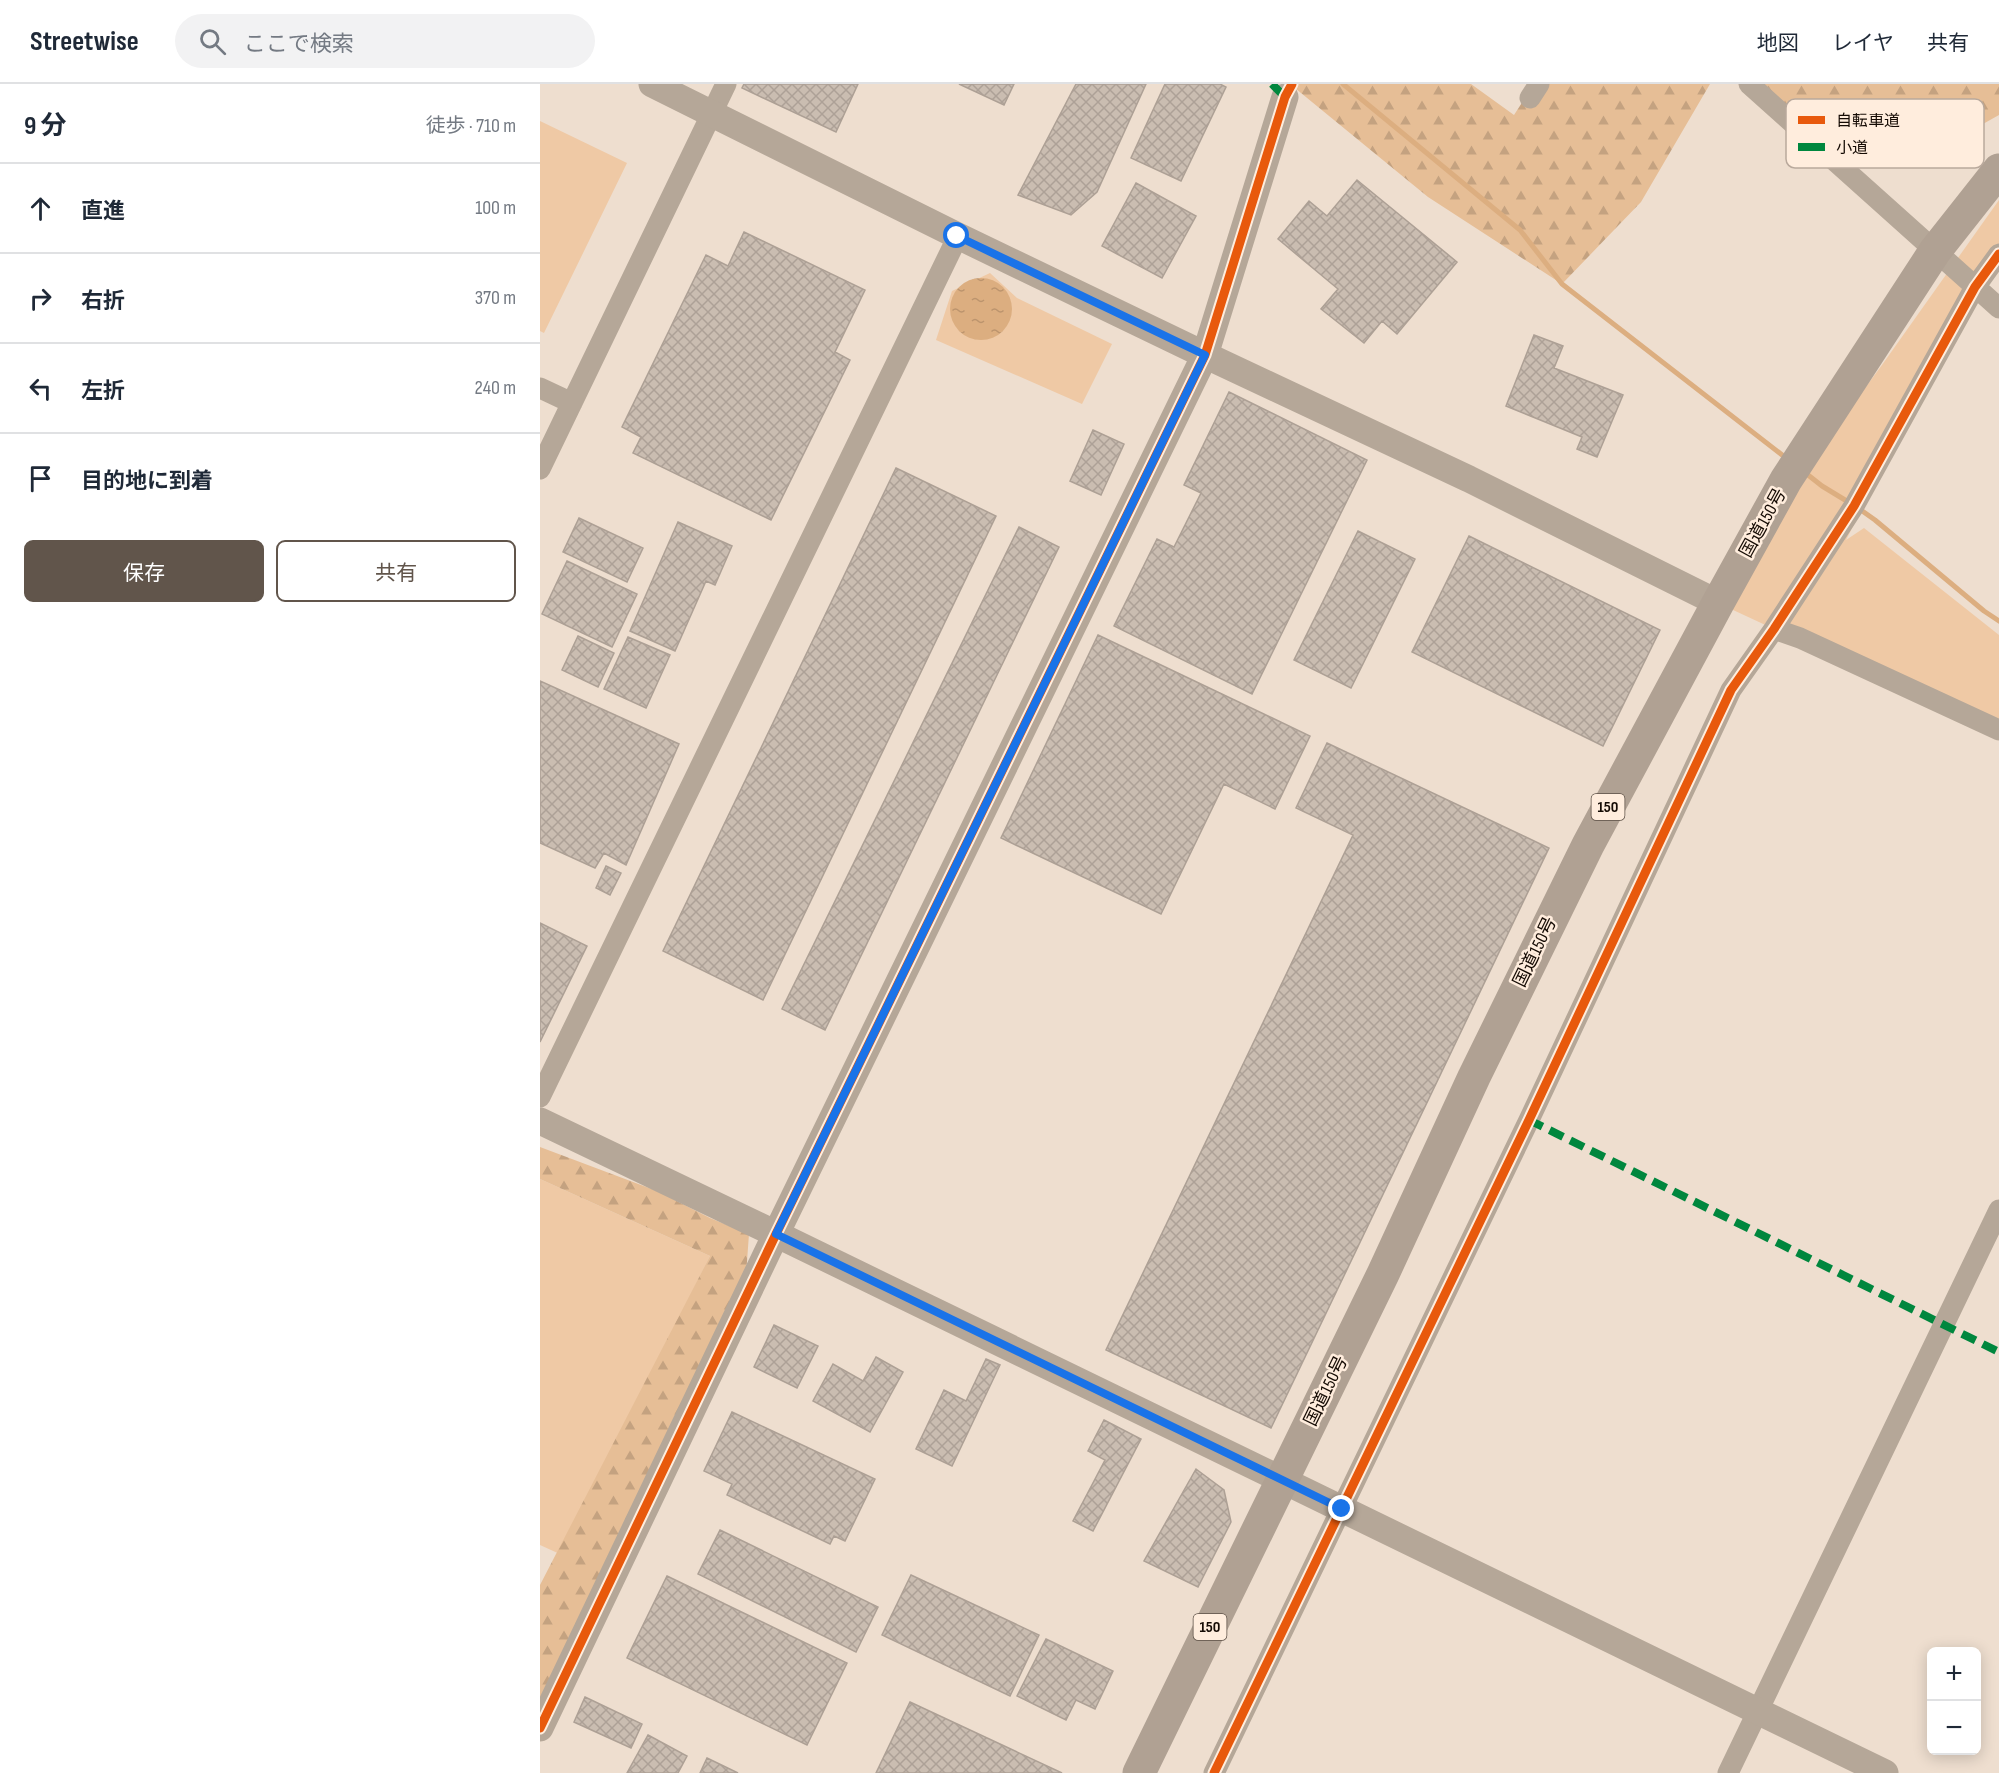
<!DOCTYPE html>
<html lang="ja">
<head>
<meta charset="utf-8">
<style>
	body { margin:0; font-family:"Sofia Sans Condensed","Noto Sans JP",sans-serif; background:#f2f2f3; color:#1f2937 }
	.controls { position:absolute; right:18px; bottom:18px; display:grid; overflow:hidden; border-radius:9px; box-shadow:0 3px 15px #0003 }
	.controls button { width:54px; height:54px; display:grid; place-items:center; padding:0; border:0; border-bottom:2px solid #e0e1e3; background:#fff; color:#1f2937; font:30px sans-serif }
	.stop { position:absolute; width:18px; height:18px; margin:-14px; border:4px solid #1a73e8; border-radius:50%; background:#fff }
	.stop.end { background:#1a73e8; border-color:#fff; box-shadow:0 2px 6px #0008 }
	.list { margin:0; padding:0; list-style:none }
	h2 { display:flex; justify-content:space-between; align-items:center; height:78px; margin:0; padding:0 24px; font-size:26px }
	h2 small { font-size:20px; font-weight:400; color:#747a83 }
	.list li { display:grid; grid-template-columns:39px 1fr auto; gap:18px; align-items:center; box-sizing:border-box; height:90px; padding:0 24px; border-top:2px solid #e0e1e3 }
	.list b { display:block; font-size:22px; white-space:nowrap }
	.list em { font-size:20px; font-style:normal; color:#747a83 }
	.actions { display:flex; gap:12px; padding:18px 24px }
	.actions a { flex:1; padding:14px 0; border:2px solid #61554b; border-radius:9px; text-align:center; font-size:21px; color:#61554b }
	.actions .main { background:#61554b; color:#fff }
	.icon { flex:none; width:33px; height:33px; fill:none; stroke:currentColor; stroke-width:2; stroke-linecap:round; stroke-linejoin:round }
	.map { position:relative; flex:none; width:1459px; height:1689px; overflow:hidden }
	header { display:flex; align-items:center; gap:36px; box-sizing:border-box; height:84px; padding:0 30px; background:#fff; border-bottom:2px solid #e0e1e3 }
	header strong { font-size:28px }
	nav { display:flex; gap:33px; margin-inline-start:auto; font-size:21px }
	.search { width:420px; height:54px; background:#f2f2f3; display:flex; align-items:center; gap:15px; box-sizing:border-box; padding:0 21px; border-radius:33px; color:#747a83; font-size:22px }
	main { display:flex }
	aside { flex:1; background:#fff }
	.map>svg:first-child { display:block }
</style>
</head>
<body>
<header>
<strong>Streetwise</strong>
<div class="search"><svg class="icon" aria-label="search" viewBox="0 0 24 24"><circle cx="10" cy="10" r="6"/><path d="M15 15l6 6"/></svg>ここで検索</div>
<nav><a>地図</a><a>レイヤ</a><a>共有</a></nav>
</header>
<main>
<aside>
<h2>9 分<small>徒歩 · 710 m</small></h2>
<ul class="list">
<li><svg class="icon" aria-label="ahead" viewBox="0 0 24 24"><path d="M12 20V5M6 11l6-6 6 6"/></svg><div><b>直進</b></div><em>100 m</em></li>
<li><svg class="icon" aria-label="right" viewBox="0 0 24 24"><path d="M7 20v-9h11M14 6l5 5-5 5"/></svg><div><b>右折</b></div><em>370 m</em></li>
<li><svg class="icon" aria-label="left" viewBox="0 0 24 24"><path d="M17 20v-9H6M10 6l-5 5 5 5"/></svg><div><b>左折</b></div><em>240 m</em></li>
<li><svg class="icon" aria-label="arrive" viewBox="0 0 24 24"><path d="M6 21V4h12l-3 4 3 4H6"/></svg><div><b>目的地に到着</b></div></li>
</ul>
<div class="actions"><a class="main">保存</a><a>共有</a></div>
</aside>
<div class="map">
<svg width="1459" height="1689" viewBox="0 0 1459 1689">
	<defs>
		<pattern id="forest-firs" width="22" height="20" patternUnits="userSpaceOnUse" patternTransform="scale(1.5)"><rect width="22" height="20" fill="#e6be96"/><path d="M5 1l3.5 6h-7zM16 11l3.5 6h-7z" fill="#c4a280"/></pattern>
		<pattern id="water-ripples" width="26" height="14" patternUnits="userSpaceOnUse" patternTransform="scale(1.5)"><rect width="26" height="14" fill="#dcae80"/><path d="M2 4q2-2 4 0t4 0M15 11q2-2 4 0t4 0" fill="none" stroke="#bc946d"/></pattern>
		<pattern id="building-cross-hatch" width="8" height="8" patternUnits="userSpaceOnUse" patternTransform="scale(1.5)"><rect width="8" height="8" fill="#cabdb1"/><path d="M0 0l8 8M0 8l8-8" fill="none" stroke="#ada197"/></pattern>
	</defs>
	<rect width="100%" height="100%" fill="#eedecf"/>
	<path fill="#efc9a5" d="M0 37 87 79 4 249 0 247Z
		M1459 116V170L1435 203 1306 456 1324 444 1459 551V640L1248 541 1295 470 1234 545 1178 519 1212 457 1342 281Z
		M450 189 477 214 572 260 542 320 396 256 412 207Z
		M0 1095 170 1172 22 1471 0 1461Z"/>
	<path fill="url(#forest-firs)" d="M750 0H931L974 31 994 0H1170L1101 118 1022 200 888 113Z
		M1209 0H1459V31L1434 45 1335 76 1305 73Z
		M0 1063 117 1107 170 1134 209 1150 206 1191 0 1614V1501L170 1172 0 1095Z"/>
	<path fill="url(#water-ripples)" d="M410 225a31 31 0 1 1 62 0a31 31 0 1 1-62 0Z"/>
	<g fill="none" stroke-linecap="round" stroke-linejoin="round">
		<path stroke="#dcae80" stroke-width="5" d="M803 0 980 146 1022 200 1246 374
			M1263 387 1282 402 1310 419
			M1318 424 1335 436 1444 527 1459 537"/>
	</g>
	<path fill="url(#building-cross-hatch)" stroke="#ada095" stroke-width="1.5" d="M204 0H318L296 48 202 4Z
		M419 0H474L464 21Z
		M536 0H606L557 108 531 131 478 111Z
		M625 0H680L686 3 641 97 591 74Z
		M817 96 917 178 857 250 842 237 824 259 781 225 798 205 738 155 769 117 787 132Z
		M596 99 656 132 622 194 562 162Z
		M204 148 325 206 295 268 310 276 231 436 93 369 101 353 82 343 166 171 188 182Z
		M994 251 1023 262 1014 284 1083 311 1057 373 1037 365 1042 353 966 322Z
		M689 308 827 376 712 610 574 542 617 455 634 463 661 409 644 401Z
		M553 346 584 360 561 411 530 397Z
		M356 384 456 432 223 916 123 867Z
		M39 434 103 464 87 498 23 468Z
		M138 438 192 462 175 501 166 497 135 567 90 547Z
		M479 443 519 463 285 946 242 925Z
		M818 447 875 475 811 604 754 576Z
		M929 452 1120 546 1063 662 872 568Z
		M27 477 97 510 72 563 2 530Z
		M558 551 770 652 735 725 684 700 621 830 461 754Z
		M38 552 74 569 58 603 22 586Z
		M88 553 130 571 106 624 64 605Z
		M0 597 139 660 86 781 64 769 55 784 0 759Z
		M787 659 1009 764 731 1344 566 1266 813 751 756 724Z
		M66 782 81 789 70 811 56 804Z
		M0 839 47 862 0 958Z
		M234 1241 278 1262 257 1304 214 1283Z
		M336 1273 363 1288 330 1348 273 1317 293 1280 323 1297Z
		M446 1275 460 1281 412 1382 376 1365 404 1306 426 1317Z
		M192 1328 335 1395 305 1457 294 1452 290 1460 187 1411 192 1400 164 1387Z
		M564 1336 601 1355 553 1447 533 1437 565 1376 548 1367Z
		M656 1385 684 1406 691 1438 658 1503 604 1477Z
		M180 1446 338 1523 316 1568 158 1490Z
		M371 1491 499 1551 470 1612 342 1551Z
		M127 1492 307 1579 267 1661 87 1574Z
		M506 1555 573 1587 555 1625 536 1616 526 1636 477 1612Z
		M45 1613 102 1640 91 1664 34 1638Z
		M370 1618 522 1689H336Z
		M108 1651 147 1672 138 1689H87Z
		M167 1674 198 1689H160Z"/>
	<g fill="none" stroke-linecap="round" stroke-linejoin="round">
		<path stroke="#b5a798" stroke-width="21" d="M1209 0 1459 224
			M990 14 999 0
			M0 304 32 319
			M0 385 186 0
			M1234 545 1260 554 1459 646
			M0 1013 418 152
			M674 1689 989 1036 1191 606 1234 545 1314 422 1435 203 1459 170
			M1188 1689 1459 1126"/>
		<path stroke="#b5a798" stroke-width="27" d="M112 0 418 152 665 271 929 395 1178 519
			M0 1037 236 1150 1345 1689
			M0 1644 236 1150 665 271 745 13"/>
		<path stroke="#b0a193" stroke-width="33" d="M599 1689 843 1190 934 993 1048 761 1178 519 1246 396 1395 167 1459 86"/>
		<path stroke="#00873e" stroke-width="8" stroke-dasharray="15 8" stroke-linecap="butt" d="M732 0 745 13
			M989 1036 1459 1268"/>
		<g stroke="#ffeddd" stroke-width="13">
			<path id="cycleway" d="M0 1644 236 1150 665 271 745 13 752 0
				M674 1689 989 1036 1191 606 1234 545 1314 422 1435 203 1459 170"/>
		</g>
		<use href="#cycleway" stroke="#e8590c" stroke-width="9"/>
	</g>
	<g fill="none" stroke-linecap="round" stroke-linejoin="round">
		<path stroke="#1a73e8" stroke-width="8" d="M417 152 665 271 236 1150 802 1425"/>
	</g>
	<g text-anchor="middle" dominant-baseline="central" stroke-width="5" stroke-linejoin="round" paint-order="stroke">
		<g fill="#ffeddd" stroke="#5b4f45" stroke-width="1.5">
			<rect x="1051.5" y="710" width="33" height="26" rx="4.5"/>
			<rect x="653.5" y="1530" width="33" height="26" rx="4.5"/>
		</g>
		<g font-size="16" font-weight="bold" fill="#150b04">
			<text x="1068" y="723">150</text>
			<text x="670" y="1543">150</text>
		</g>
		<g font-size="18" fill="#150b04" stroke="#ffeddd">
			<text transform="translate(1223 439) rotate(-61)">国道150号</text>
			<text transform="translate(995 868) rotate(-64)">国道150号</text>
			<text transform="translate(786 1307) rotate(-64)">国道150号</text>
		</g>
	</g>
	<rect x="1246" y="15" width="198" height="69" rx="9" fill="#ffeddd" stroke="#b9a99c" stroke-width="1.5"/>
	<rect x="1258" y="32" width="27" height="8" fill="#e8590c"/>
	<rect x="1258" y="59" width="27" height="8" fill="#00873e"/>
	<g font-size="16" fill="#150b04">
		<text x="1296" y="42">自転車道</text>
		<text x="1296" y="69">小道</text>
	</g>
</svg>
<div class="controls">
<button>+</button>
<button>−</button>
</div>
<div class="stop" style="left:417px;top:152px"></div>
<div class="stop end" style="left:802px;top:1425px"></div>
</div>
</main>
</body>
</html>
